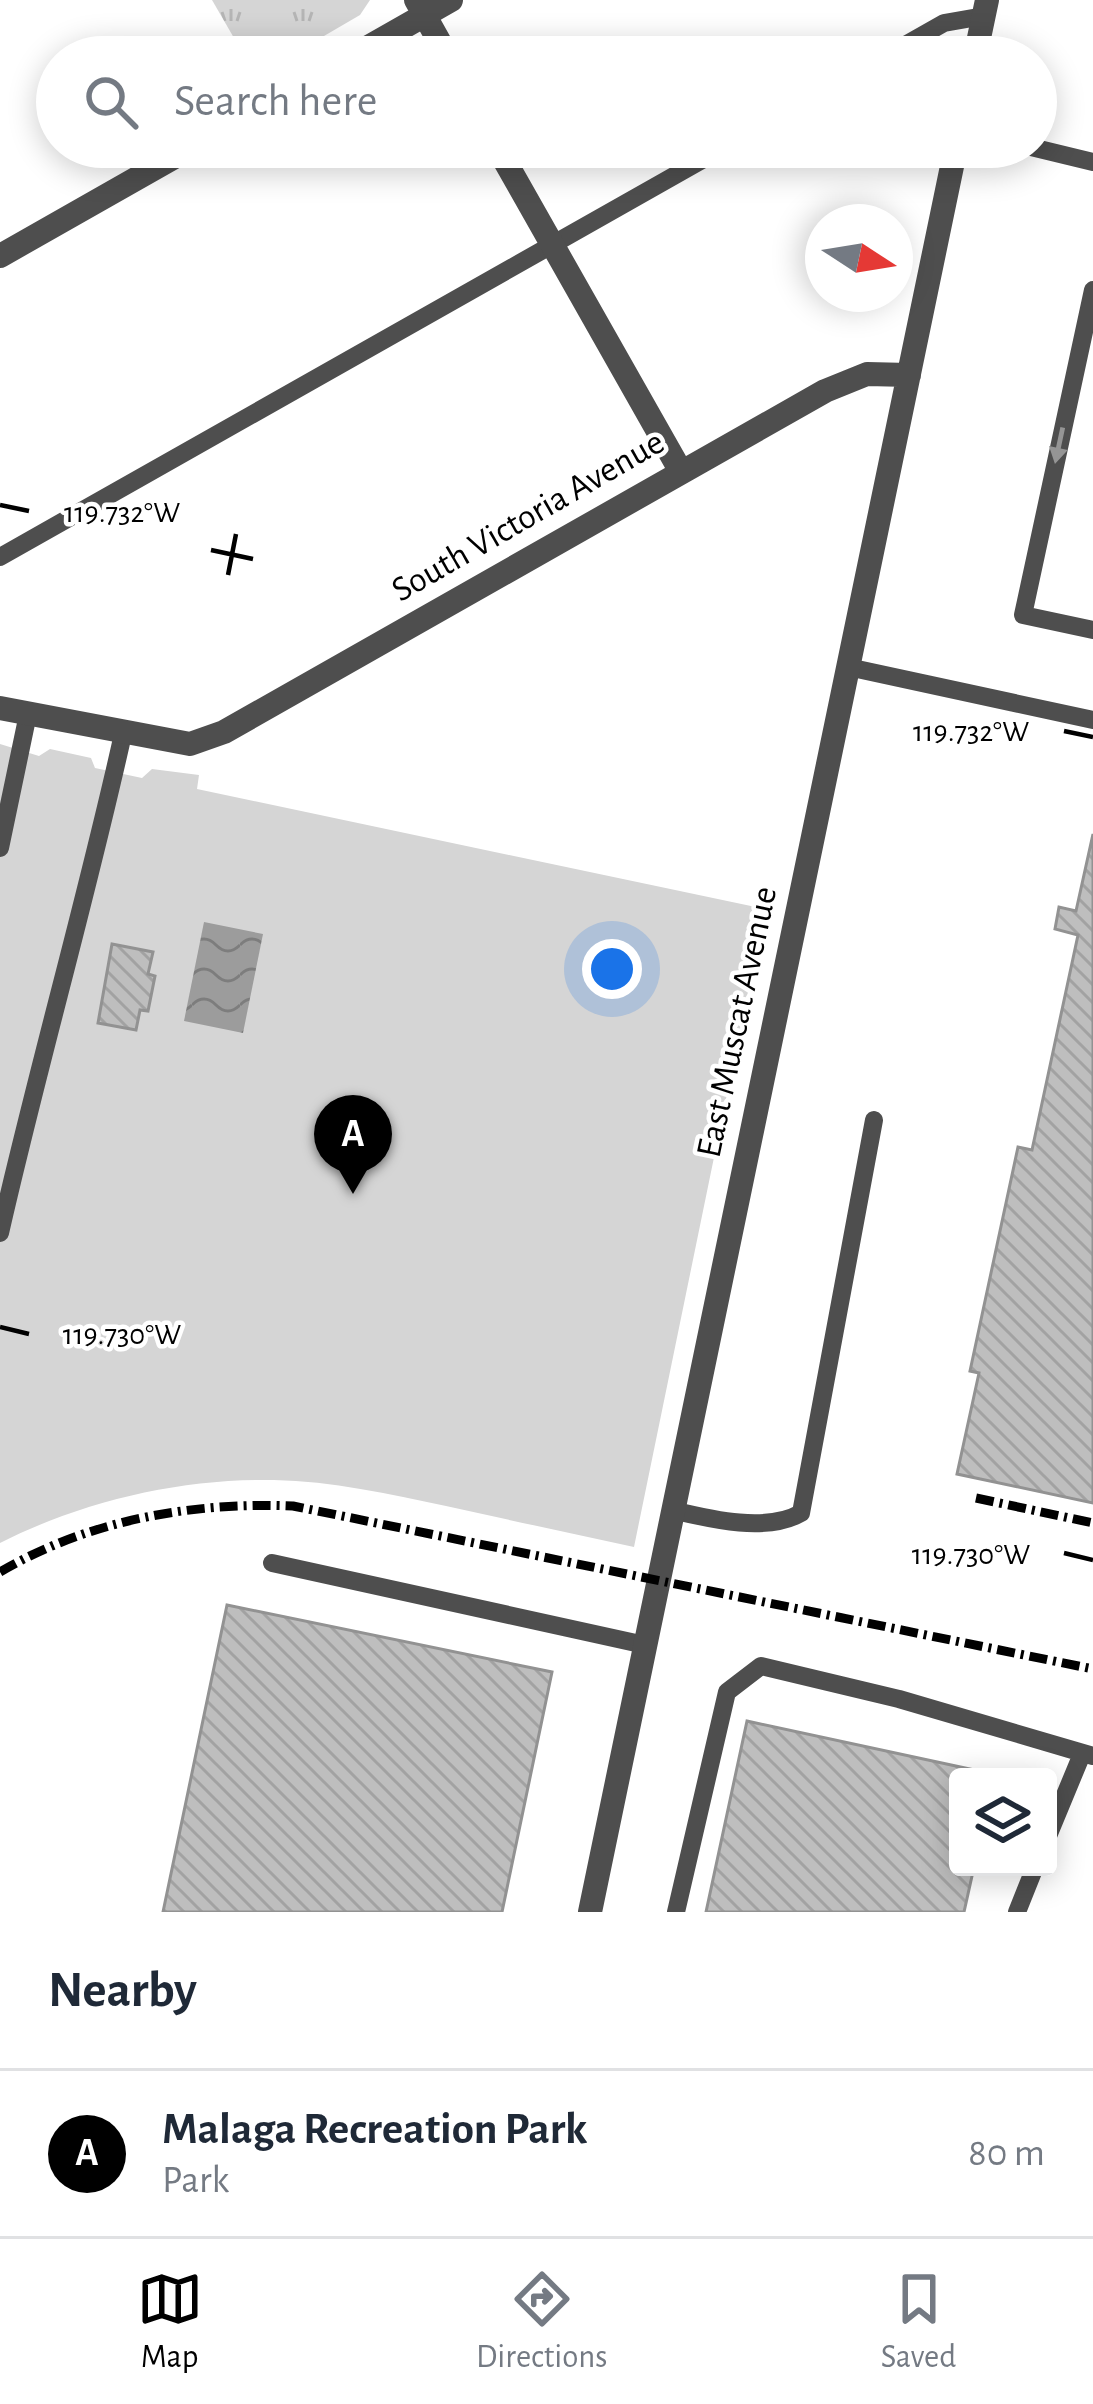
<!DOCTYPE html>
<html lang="en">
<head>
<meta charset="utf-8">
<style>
	body { margin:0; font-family:"Alegreya Sans",sans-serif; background:#f2f2f3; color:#1f2937 }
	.controls { position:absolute; right:36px; bottom:36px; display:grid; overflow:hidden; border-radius:12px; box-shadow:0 6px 30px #0003 }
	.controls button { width:108px; height:108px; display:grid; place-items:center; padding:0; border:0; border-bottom:3px solid #e0e1e3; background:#fff; color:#1f2937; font:60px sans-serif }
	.compass { position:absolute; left:805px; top:204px; width:108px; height:108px; border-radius:50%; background:#fff; box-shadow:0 6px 30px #0003; rotate:102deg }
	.you { position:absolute; left:612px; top:969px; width:42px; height:42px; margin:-30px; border:9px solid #fff; border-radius:50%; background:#1a73e8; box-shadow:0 0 0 18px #1a73e833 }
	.badge { display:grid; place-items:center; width:78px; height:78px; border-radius:50%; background:#000; color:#fff; font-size:39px; font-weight:700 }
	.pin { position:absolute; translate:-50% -99px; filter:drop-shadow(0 3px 6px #0008) }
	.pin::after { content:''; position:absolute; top:63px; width:42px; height:36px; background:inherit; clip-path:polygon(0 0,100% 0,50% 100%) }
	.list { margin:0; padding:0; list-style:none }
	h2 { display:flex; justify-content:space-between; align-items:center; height:156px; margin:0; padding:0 48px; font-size:51px }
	h2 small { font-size:39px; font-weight:400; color:#747a83 }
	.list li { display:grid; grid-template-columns:78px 1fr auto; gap:36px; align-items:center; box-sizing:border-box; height:168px; padding:0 48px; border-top:3px solid #e0e1e3 }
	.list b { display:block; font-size:45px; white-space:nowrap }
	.list p { margin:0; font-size:39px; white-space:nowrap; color:#747a83 }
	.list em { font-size:39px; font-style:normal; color:#747a83 }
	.icon { flex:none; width:66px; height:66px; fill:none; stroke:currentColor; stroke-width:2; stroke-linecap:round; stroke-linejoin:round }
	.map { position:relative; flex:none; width:1093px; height:1912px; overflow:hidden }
	.search { position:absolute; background:#fff; box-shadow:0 6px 30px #0003; left:36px; right:36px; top:36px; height:132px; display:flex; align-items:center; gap:30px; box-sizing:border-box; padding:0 42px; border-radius:66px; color:#747a83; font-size:45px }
	.sheet { height:324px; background:#fff }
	nav { display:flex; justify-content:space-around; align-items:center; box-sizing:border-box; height:168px; border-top:3px solid #e0e1e3; background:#fff; font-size:33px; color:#747a83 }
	nav a { display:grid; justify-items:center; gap:6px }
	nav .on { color:#000 }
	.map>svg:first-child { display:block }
</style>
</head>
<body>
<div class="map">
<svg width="1093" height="1912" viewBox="0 0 1093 1912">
	<defs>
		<pattern id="grass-tufts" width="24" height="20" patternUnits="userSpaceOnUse" patternTransform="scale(3)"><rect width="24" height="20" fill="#d5d5d5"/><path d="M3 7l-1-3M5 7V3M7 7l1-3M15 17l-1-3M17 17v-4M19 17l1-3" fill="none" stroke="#b5b5b5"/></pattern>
		<pattern id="water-waves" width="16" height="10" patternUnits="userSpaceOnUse" patternTransform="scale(3)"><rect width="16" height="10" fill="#9c9c9c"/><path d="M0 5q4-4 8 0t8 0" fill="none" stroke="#7d7d7d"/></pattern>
		<pattern id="building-back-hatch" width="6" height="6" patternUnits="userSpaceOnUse" patternTransform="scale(3)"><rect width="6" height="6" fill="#bebebe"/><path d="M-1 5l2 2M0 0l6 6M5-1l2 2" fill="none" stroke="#a2a2a2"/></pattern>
	</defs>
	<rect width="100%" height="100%" fill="#fff"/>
	<path fill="url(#grass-tufts)" d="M212 0H370L360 15 288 57H245Z"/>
	<path fill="#d5d5d5" d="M0 744 39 756 50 749 91 758 95 768 142 778 152 769 199 775 197 789 765 909 634 1547C571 1533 508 1520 446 1506 389 1494 332 1481 274 1480 181 1478 83 1501 0 1543Z"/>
	<path fill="url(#water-waves)" d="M204 922 263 934 243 1033 184 1021Z"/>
	<path fill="url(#building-back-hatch)" stroke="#929292" stroke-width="3" d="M1093 834V1503L957 1474 979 1373 970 1371 1018 1147 1032 1150 1078 935 1055 929 1059 907 1076 911Z
		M112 944 153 952 148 974 155 976 148 1011 140 1010 136 1030 98 1023Z
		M227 1605 552 1672 502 1912H163Z
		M747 1721 993 1774V1777H958V1867H974L964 1912H706Z"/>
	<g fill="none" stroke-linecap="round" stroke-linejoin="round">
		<path stroke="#4e4e4e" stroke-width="18" d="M884 57 944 23 984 16
			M1031 147 1093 162
			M1093 290 1023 615 1093 630
			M0 557 725 147
			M848 667 1093 720
			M0 848 28 714
			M0 1233C38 1066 86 901 123 734
			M672 1510C710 1519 766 1533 801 1513L874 1120
			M272 1563 645 1645
			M1048 1836 1082 1754
			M676 1912 727 1692 761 1666 899 1699 1093 1756
			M1017 1912 1035 1867"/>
		<path stroke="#4e4e4e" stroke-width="24" d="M416 0 448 57
			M351 57 451 0
			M975 57 987 0
			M497 147 680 470
			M0 256 192 147
			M0 708 190 744 224 732 825 391 867 374 909 375
			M590 1912 956 147"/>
		<path stroke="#000" stroke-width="9" stroke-dasharray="18 6 3 6" stroke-linecap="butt" d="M976 1498 1093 1523
			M0 1572C89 1520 191 1502 293 1506L1093 1669"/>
	</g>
	<defs><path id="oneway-solid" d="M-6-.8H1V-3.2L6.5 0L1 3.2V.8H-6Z" transform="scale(3)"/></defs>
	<use fill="#959595" href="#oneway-solid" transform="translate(1059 445) rotate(102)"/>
	<path fill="none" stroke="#000" stroke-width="4.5" d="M0 505 29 511M211 550 253 559M228 575 236 534M1064 731 1093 737M0 1327 29 1334M1064 1553 1093 1560"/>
	<g text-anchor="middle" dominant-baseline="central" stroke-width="9" stroke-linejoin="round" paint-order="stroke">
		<g font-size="36" fill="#000" stroke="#fff">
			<text transform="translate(528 516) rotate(-30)">South Victoria Avenue</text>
			<text transform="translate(737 1022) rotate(-78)">East Muscat Avenue</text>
		</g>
	</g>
	<g font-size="30" text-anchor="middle" fill="#000" stroke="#fff" stroke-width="9" stroke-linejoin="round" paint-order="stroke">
		<text x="122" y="522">119.732°W</text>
		<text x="971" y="741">119.732°W</text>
		<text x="122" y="1344">119.730°W</text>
		<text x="971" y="1564">119.730°W</text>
	</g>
</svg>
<div class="controls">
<button><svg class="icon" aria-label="layers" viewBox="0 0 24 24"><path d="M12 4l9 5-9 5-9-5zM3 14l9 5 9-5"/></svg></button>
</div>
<svg class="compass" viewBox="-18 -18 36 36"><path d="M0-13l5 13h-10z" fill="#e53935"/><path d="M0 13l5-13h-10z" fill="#747a83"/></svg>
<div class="you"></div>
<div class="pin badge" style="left:353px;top:1194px">A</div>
<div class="search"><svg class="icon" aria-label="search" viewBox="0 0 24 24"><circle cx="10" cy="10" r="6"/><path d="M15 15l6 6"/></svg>Search here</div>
</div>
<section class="sheet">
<h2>Nearby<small></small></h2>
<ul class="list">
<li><span class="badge">A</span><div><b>Malaga Recreation Park</b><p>Park</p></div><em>80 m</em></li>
</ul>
</section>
<nav>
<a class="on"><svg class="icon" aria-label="map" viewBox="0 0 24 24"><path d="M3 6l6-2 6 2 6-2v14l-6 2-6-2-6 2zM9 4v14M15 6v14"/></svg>Map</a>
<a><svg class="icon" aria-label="directions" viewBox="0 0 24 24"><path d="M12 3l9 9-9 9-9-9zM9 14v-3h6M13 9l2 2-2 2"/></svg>Directions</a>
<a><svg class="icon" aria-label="saved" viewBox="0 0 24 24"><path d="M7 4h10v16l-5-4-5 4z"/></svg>Saved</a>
</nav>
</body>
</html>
